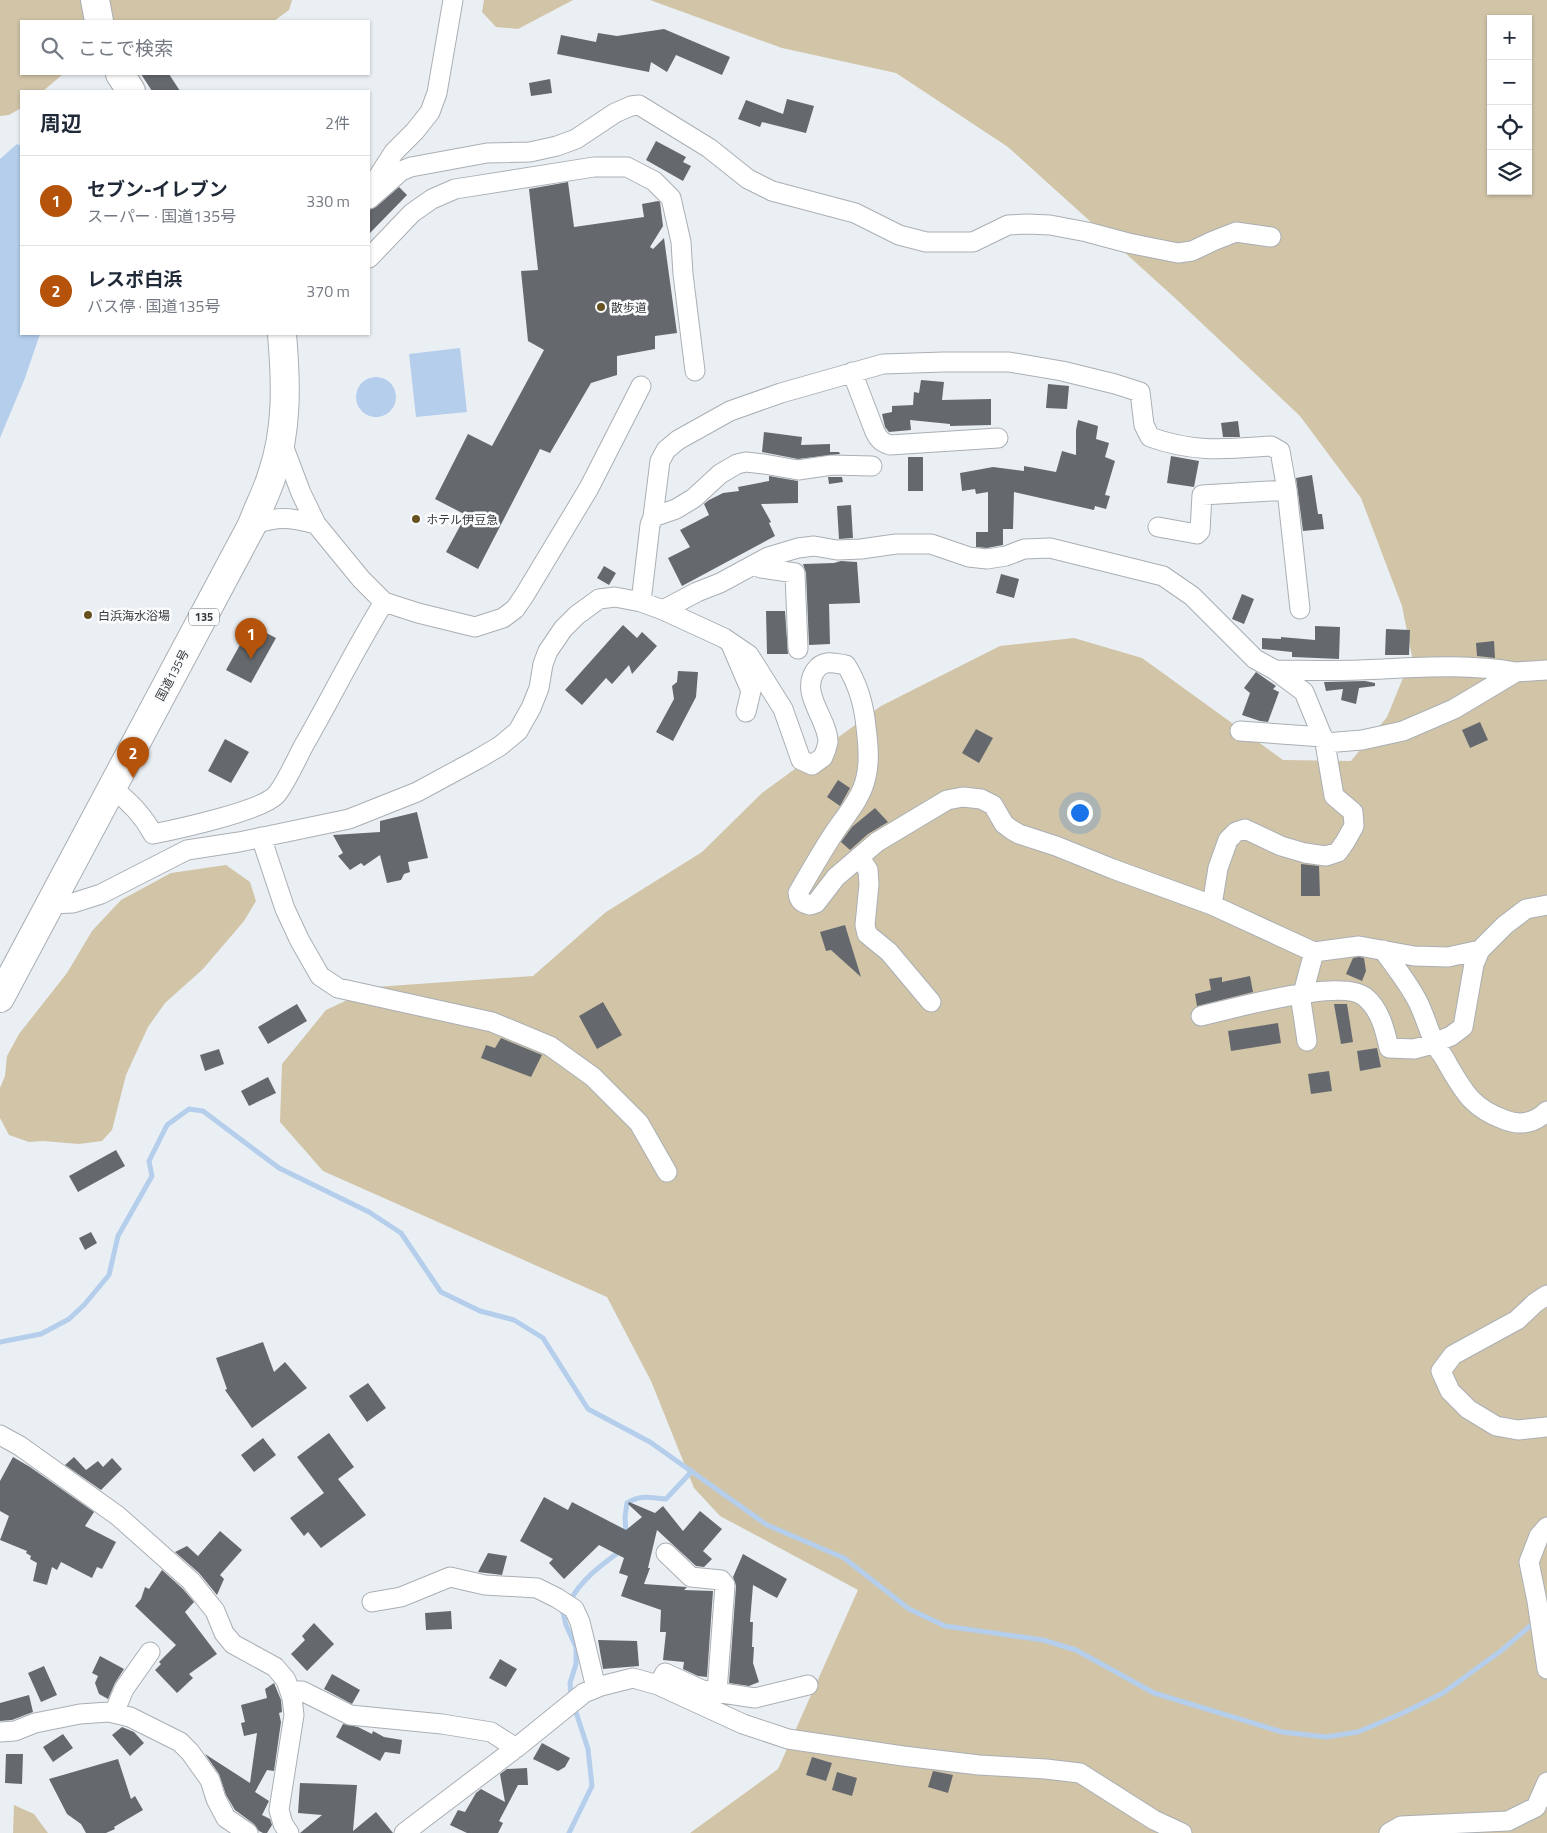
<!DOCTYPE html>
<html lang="ja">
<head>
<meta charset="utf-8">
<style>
	body { margin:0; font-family:"Titillium Web","Noto Sans JP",sans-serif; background:#f2f2f3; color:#1f2937 }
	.controls { position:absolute; right:15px; top:15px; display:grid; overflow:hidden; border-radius:0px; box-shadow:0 1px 4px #0004 }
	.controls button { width:45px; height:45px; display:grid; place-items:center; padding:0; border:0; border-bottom:1px solid #e0e1e3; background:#fff; color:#1f2937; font:25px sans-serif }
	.you { position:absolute; left:1079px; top:812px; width:18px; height:18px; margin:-12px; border:4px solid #fff; border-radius:50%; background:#1a73e8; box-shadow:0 0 0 8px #1a73e833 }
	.badge { display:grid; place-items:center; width:32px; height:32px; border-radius:50%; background:#b45309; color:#fff; font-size:16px; font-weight:700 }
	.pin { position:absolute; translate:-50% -41px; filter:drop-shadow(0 1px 2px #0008) }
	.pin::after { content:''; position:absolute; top:26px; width:18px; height:15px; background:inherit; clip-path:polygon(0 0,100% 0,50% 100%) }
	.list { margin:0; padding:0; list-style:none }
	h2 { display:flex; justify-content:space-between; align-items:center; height:65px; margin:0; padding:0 20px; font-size:21px }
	h2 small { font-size:16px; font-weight:400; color:#747a83 }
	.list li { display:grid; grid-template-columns:32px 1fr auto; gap:15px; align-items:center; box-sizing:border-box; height:90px; padding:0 20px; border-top:1px solid #e0e1e3 }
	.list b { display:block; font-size:19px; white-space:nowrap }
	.list p { margin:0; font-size:16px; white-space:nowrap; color:#747a83 }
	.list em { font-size:16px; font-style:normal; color:#747a83 }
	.icon { flex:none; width:28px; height:28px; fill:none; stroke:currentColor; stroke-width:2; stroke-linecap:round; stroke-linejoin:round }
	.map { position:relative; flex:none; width:1547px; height:1833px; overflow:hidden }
	.search { position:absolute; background:#fff; box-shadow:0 1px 4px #0004; left:20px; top:20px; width:350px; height:55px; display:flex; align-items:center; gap:12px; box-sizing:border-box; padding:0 18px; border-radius:0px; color:#747a83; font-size:19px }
	.panel { position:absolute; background:#fff; box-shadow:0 1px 4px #0004; left:20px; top:90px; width:350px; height:245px; border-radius:0px }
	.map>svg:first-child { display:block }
</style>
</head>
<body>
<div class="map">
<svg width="1547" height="1833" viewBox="0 0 1547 1833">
	<rect width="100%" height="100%" fill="#eaeff4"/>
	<path fill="#d1c4a7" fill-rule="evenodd" d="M0 0H292L289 10 274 21H21V74H70L62 75 43 91H21V108L9 115 0 116Z
		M484 0H573L518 29 496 27 482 12Z
		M650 0H1547V1833H690L778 1769 858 1590 720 1516 694 1488 651 1381 607 1297 323 1171 280 1122 282 1064 326 1010 375 987 533 976 606 912 702 852 762 793 881 706 1000 646 1074 638 1142 658 1283 760 1351 761 1387 717 1412 656 1402 606 1361 498 1300 416 1175 298 1008 147 896 73 782 48ZM1491 19H1528V191H1491Z
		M226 865 250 882 256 901 244 921 203 969 165 1003 148 1027 126 1075 112 1130 102 1141 79 1144 43 1141 29 1142 9 1135 0 1118V1088L5 1076 7 1056 19 1034 67 973 92 931 121 900 171 873Z
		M14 1805 34 1814 48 1833H13Z"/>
	<path fill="#b4ceec" d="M17 144 21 146V334H40L25 378 0 438V159Z
		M460 348 467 412 416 417 409 354Z
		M356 397a20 20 0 1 1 40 0a20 20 0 1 1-40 0Z"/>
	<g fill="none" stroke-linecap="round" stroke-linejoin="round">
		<path stroke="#b4ceec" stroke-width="5" d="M0 1342 41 1334 69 1319 84 1305 109 1275 118 1236 152 1176 149 1161 167 1125 189 1109 203 1111 279 1168 369 1212 401 1233 441 1292 480 1311 514 1320 543 1338 588 1409 650 1442 767 1525 844 1558 909 1609 945 1626 1043 1640 1076 1650 1154 1693 1282 1732 1326 1737 1358 1732 1405 1712 1443 1693 1502 1650 1536 1621
			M626 1534 625 1517 627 1503C640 1494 652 1498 666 1499L692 1471
			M570 1601C581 1580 600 1566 619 1552L620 1549
			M565 1609 563 1613 566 1625 576 1647V1664L570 1683 571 1698
			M569 1833 592 1786 588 1749 574 1706"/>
	</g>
	<path fill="#65696e" d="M664 29 730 57 722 75 676 55 667 72 651 62 649 72 557 54 561 35 596 42 598 33 617 36Z
		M141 74H169L180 91H152Z
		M550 79 552 93 531 96 529 83Z
		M787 99 814 106 806 133 762 122 760 127 738 119 746 100 783 114Z
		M656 141 686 157 683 162 691 166 683 181 646 160Z
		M568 182 574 227 644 217 642 204 658 201 660 202 663 226 650 247 653 249 664 238 677 333 655 336V349L617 356V375L591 383 550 453 540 449 478 569 446 552 466 515 435 499 468 434 492 446 544 350 528 341 521 271 538 270 529 189Z
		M399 187 407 195 369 234V210L376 207Z
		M921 380 944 382 942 400 991 399V425L950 426V424L910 420 911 430 889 432 885 427 882 414 892 412V406L913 405 914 392 919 393Z
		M1048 384 1069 386 1067 409 1046 408Z
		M1078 420 1098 426 1096 439 1109 443 1105 457 1115 461 1105 495 1110 496 1106 509 1095 506 1094 510 1014 492 1013 529H1003V545L987 548 976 547V532H988V492L976 494 975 489 962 491 960 473 993 467 1024 471V466L1056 472 1062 451 1076 455V430Z
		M1238 421 1240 437H1223L1221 423Z
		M764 432 802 437 801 445 830 444V452H839L840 454 798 459 762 452Z
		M1171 456 1199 461 1194 487 1167 483Z
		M908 457H923V491H908Z
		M1312 475 1318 514H1322L1324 529 1303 531 1296 478Z
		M769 476 798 481V503L761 504 771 522 769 523 775 536 682 586 668 558 690 547 680 530 709 515 704 504 709 500 723 493 739 491 738 487 769 481Z
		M828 477H842L843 482 829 484Z
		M851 505 853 538 839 539 837 506Z
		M841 561 857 562 860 603 829 604 830 644 809 645 806 573 803 564 834 563Z
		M604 566 616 573 609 585 597 578Z
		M1001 574 1019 579 1014 598 996 593Z
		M1242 594 1254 599 1244 624 1232 619Z
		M766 611H785L788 654H767Z
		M251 625 276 638 251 683 226 670Z
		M623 625 637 638 642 632 657 646 632 674 629 665 612 684 606 678 582 705 565 690Z
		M1315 626 1340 627 1339 659 1292 657V652L1262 649V638L1281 639V637L1315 640Z
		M1386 629 1410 630 1409 655H1385Z
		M1494 641 1495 658 1477 656 1476 643Z
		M678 671 698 672 696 697 673 741 656 732 674 699 672 686 677 682Z
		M1256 672 1276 686 1273 689 1279 692 1268 722 1260 721 1242 715 1250 693 1244 688Z
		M1365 681 1375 683V686L1359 688 1356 704 1341 700 1343 689 1326 691 1324 682Z
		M1480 722 1488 740 1470 748 1462 730Z
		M976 729 993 738 979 763 962 753Z
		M225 739 249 752 231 783 208 771Z
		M838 780 850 788 840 806 827 797Z
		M875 808 888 822 868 834 850 850 841 842 852 827Z
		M417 812 428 858 408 862 410 872 404 874 401 880 387 883 380 855 364 866 361 863 350 870 338 856 343 853 333 835 380 832V821Z
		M1301 864 1319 866 1320 896H1301Z
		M845 925 861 977 831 950 826 951 820 932Z
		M1359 957 1364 958 1366 971 1362 981 1346 974 1353 958Z
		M1250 976 1253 992 1197 1006 1195 994 1211 990 1209 979 1222 977V982Z
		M603 1002 622 1035 597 1049 579 1016Z
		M297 1004 307 1021 268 1044 258 1027Z
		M1334 1004H1347L1353 1042 1341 1044Z
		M1278 1023 1281 1043 1231 1051 1228 1031Z
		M501 1038 542 1055 531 1077 481 1058 486 1045 495 1048Z
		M1377 1048 1381 1067 1360 1071 1357 1051Z
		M219 1049 224 1064 205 1071 200 1055Z
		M1329 1071 1332 1091 1311 1094 1308 1074Z
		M268 1077 276 1093 249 1106 241 1091Z
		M116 1150 125 1166 78 1192 69 1176Z
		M91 1232 97 1243 85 1250 79 1238Z
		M263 1342 274 1372 285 1362 307 1388 252 1428 225 1390 227 1389 216 1358Z
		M368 1383 386 1408 367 1422 349 1396Z
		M329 1433 354 1467 338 1479 366 1515 321 1548 308 1532 304 1536 290 1518 324 1493 297 1457Z
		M263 1438 276 1455 254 1472 241 1455Z
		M13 1457 30 1467 94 1512 85 1526 116 1542 102 1569 97 1567 92 1578 61 1562 57 1570 52 1567 47 1585 33 1581 37 1563 30 1559 31 1556 26 1553 27 1551 0 1540 9 1516 0 1511V1481Z
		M74 1457 86 1470 98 1461 103 1467 112 1458 122 1469 101 1490 65 1465Z
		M544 1497 568 1510 572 1502 626 1530 642 1517 628 1504 629 1502 655 1513 663 1506 683 1531 700 1511 722 1529 703 1551 712 1559 704 1567 696 1566 657 1530 648 1568H650L644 1584 687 1587 684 1590 713 1591 707 1677 698 1676 683 1669 684 1662 663 1660 666 1632H660L661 1610 621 1596 628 1576 619 1573 624 1558 599 1545 564 1579 549 1563 553 1559 520 1541Z
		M220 1531 242 1550 220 1575 224 1579 217 1595 199 1573 175 1552 187 1546 198 1556Z
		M488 1553 507 1556 502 1575 478 1572Z
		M743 1554 787 1579 777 1598 753 1585 750 1622H753L752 1647H754L753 1663 759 1682 749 1686 729 1683 736 1586 733 1577Z
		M162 1570 183 1589 194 1602 185 1612 217 1654 189 1674 193 1678 177 1693 155 1670 161 1664 159 1662 176 1645 135 1606 141 1599 145 1587 149 1589Z
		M451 1611 452 1629 426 1630 425 1613Z
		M314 1623 334 1644 307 1671 291 1654 305 1640 302 1636Z
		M598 1640 637 1641 639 1666 603 1669Z
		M100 1656 124 1669 115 1683 108 1699 99 1694 95 1683 98 1676 92 1673Z
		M500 1659 517 1669 506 1687 489 1678Z
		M44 1666 57 1695 41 1702 28 1673Z
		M332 1674 360 1690 352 1704 324 1689Z
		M274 1683 281 1700 282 1712 279 1713 281 1722 274 1771 267 1770 255 1792 269 1801 262 1815 270 1819 272 1825 267 1833H263L259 1831 254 1824 235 1810 226 1795 219 1774 205 1754 250 1783 257 1733 244 1736 241 1723 245 1722 241 1705 267 1698 265 1689Z
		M29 1695 33 1712 12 1720 0 1721V1703Z
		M343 1724 358 1727 372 1734 373 1731 384 1737 402 1740 400 1754 385 1752 380 1761 336 1737Z
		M122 1727 134 1732 144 1743 130 1756 112 1735Z
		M63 1734 73 1748 53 1762 43 1747Z
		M542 1743 570 1758 565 1767 558 1771 533 1759Z
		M6 1754H23L22 1784 5 1783Z
		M812 1757 832 1763 826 1781 806 1775Z
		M118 1759 131 1799 135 1796 143 1810 114 1827 115 1829 106 1833H86L81 1824 67 1814 49 1779Z
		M527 1768 528 1785H518L499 1821 503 1823 498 1833H467L450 1825 458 1810 465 1812 476 1793 481 1789 505 1802 500 1774 507 1769Z
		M933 1771 953 1775 948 1793 928 1787Z
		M837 1772 857 1778 852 1796 832 1790Z
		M300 1783 357 1785 353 1831 376 1812 393 1833H300L322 1815 298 1813Z"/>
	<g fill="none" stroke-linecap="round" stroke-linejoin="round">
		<g stroke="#aaafb4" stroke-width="21">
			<path id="minor" d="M372 191 376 180 394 152 415 131 430 112 437 93 453 0
				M369 199 401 171 411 167 487 153 530 152 557 146 576 139 615 113 631 106 639 105 709 148 748 179 772 191 855 213 899 235 926 242H973L1008 225 1027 224 1050 225 1087 232 1128 243 1178 253 1192 251 1213 241 1236 232 1271 237
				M369 258 412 213 432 199 455 189 594 167H627L654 181 671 198 681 242 683 274 695 371
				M852 372 875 432C879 440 882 442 890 445L998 438
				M281 440 301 493 316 524 361 579 384 602 418 613 475 627 503 618 515 609 524 596 589 488 641 386
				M653 517 676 509 694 498 720 474 737 464 746 462 764 464 798 470 832 465 872 466
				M252 525C278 516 289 517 316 524
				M1158 527 1197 534 1200 531 1202 495 1287 490
				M755 564 761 568 795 573 798 649
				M641 602 650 525 653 517 660 461 666 450 678 440 730 411 781 393 883 364 944 362H1009L1062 371 1115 384 1140 392 1144 425 1150 437C1194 453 1226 449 1271 446L1280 451 1287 490 1300 609
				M663 610 697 592 720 583 768 557 798 548 814 546 837 550 861 549 896 544H931L969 557 987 559 1006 556 1024 549 1050 548 1163 576 1192 596 1255 659 1275 670 1304 692 1325 743 1334 796 1353 812 1354 826 1345 842 1338 852 1326 856 1305 853 1281 846 1245 829 1236 832 1228 840 1218 868 1212 905
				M730 642 751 691 746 712
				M1275 670C1303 670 1331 671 1359 670 1412 668 1464 663 1516 672
				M1240 731 1323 737
				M1325 743 1362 740 1403 731 1454 709 1516 672 1547 670
				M112 788C129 801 143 815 153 834 178 829 261 811 276 795 285 785 297 758 304 745 331 698 355 649 384 602
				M261 837 285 909 300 941 320 976 338 988 492 1022 550 1046 593 1077 639 1123 667 1172
				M859 857 868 870 869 884 865 925 867 934 889 952 931 1002
				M51 904 73 903 101 894 187 850 239 842 349 819 417 792 478 759 500 746 518 731 531 708 539 688 543 664 548 651 563 629 577 615 599 599 615 597 641 602 663 610 724 638 749 655 783 709 801 760 812 765 823 757C825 753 827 747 828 742 828 719 800 694 815 671 823 659 834 663 846 665 858 684 864 705 866 727 868 743 870 761 866 777 862 797 847 814 836 830 822 851 810 872 798 893 799 901 803 903 810 905L816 903 836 877 877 842 947 800 963 797 981 799 993 805 1004 824 1012 830 1019 834 1056 846 1113 869 1212 905 1314 952 1359 946 1414 956 1448 957 1480 950 1505 925 1526 909 1547 905
				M1383 950C1396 968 1410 985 1419 1004 1425 1017 1429 1031 1435 1044 1438 1050 1444 1056 1447 1063 1464 1092 1472 1108 1505 1120 1521 1126 1535 1123 1547 1111
				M1201 1016C1232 1009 1342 977 1365 997 1380 1009 1385 1030 1389 1048L1414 1049 1429 1045 1451 1036 1463 1027 1474 964 1480 950
				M1307 1041 1301 1001 1314 952
				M1547 1295 1535 1303 1517 1320 1453 1355 1441 1371 1450 1391 1468 1409 1496 1426 1518 1430 1547 1427
				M0 1435 20 1446 118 1516 191 1581 215 1611 224 1633 233 1644 275 1667 286 1680 292 1698 294 1715 279 1810 283 1824 289 1833
				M1547 1527 1539 1536 1529 1562 1537 1601 1547 1669
				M666 1553 691 1577 721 1580 725 1585 717 1692
				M372 1602 401 1597 450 1577 485 1585 537 1588 557 1598 574 1609 580 1622 596 1688
				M658 1685 665 1673 702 1690 755 1698 808 1685
				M290 1691H302L350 1715 442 1724 491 1732 516 1748
				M114 1713 124 1689 150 1652
				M0 1732 15 1731 35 1723 80 1714 109 1712 130 1717 180 1742 190 1752 210 1780 216 1799 226 1818 248 1833
				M404 1833 516 1748 584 1693 601 1686 633 1678 658 1685 743 1724 788 1739 903 1756 979 1765 1046 1769 1080 1773 1154 1820 1182 1833
				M1389 1833 1401 1826 1508 1821 1536 1807 1547 1782"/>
		</g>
		<g stroke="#aaafb4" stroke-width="30">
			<path id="highway" d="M95 0 99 21
				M120 74 131 91
				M0 998 252 525C258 508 267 492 272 475 288 429 286 381 282 334"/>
		</g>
		<use href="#minor" stroke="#fff" stroke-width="19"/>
		<use href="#highway" stroke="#fff" stroke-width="28"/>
	</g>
	<g fill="#675322" stroke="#fafcfe" stroke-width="2">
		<circle cx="601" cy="307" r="5"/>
		<circle cx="416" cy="519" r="5"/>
		<circle cx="88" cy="615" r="5"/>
	</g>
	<g text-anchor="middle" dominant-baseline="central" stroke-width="5" stroke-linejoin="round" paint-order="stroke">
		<rect fill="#fafcfe" stroke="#717375" stroke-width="1" x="189" y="608.5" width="30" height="17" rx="4"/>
		<g font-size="11" font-weight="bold" fill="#36383a">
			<text x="204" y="617">135</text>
		</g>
		<g font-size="12" fill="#36383a" stroke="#fafcfe" text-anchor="start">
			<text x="611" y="307">散歩道</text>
			<text x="426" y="519">ホテル伊豆急</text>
			<text x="98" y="615">白浜海水浴場</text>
		</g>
		<g font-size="12" fill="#36383a" stroke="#fafcfe">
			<text transform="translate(172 675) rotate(-62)">国道135号</text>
		</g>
	</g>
</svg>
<div class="controls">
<button>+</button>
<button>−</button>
<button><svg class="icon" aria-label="locate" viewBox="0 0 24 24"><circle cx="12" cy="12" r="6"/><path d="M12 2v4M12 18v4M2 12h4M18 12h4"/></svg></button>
<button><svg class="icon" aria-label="layers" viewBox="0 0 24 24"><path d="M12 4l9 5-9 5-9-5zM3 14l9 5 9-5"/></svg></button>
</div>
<div class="you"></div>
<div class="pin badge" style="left:251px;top:659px">1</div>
<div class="pin badge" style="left:133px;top:778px">2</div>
<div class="search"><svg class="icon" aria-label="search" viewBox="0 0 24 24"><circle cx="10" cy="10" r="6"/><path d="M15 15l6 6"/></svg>ここで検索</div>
<section class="panel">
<h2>周辺<small>2件</small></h2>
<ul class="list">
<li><span class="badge">1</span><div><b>セブン-イレブン</b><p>スーパー · 国道135号</p></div><em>330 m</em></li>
<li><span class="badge">2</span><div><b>レスポ白浜</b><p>バス停 · 国道135号</p></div><em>370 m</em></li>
</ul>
</section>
</div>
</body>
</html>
